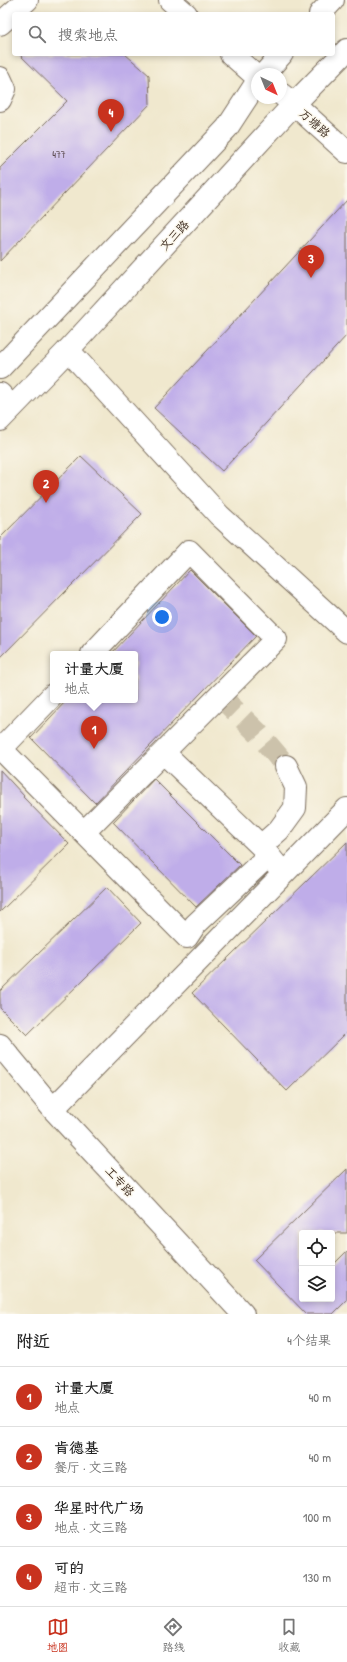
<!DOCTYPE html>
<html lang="zh">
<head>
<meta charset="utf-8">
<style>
	body { margin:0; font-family:"Patrick Hand","LXGW WenKai TC",sans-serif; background:#f6f6f6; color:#222 }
	.controls { position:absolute; right:12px; bottom:12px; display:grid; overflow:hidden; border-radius:4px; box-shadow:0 2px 6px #0003 }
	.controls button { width:36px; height:36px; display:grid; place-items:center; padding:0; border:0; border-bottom:1px solid #e0e0e0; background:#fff; color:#222; font:20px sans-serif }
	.compass { position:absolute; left:251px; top:68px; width:36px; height:36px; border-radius:50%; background:#fff; box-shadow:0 2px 6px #0003; rotate:137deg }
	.you { position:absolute; left:162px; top:617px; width:14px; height:14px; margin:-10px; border:3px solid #fff; border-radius:50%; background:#1a73e8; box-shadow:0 0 0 6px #1a73e833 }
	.badge { display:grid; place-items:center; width:26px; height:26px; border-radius:50%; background:#c8321e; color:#fff; font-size:13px; font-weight:700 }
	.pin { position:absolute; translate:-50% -33px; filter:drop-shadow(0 1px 2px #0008) }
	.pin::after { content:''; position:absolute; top:21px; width:14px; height:12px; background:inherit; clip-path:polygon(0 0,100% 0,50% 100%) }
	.popup { position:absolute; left:50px; top:651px; width:88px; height:52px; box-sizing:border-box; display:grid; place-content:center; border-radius:4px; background:#fff; filter:drop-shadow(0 1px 3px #0005); font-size:13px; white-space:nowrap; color:#767676 }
	.popup b { font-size:15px; color:#222 }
	.popup::after { content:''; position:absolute; left:50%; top:100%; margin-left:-8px; border:8px solid transparent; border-top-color:#fff }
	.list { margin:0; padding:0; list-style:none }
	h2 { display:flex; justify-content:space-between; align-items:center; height:52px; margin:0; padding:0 16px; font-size:17px }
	h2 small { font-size:13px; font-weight:400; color:#767676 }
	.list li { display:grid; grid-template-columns:26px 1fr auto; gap:12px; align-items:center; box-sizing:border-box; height:60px; padding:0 16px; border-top:1px solid #e0e0e0 }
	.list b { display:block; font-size:15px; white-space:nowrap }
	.list p { margin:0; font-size:13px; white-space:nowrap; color:#767676 }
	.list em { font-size:13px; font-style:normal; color:#767676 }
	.icon { flex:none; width:22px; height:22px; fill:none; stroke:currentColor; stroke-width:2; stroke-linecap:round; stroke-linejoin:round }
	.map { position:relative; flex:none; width:347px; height:1314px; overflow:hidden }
	.search { position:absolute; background:#fff; box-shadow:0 2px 6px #0003; left:12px; right:12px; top:12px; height:44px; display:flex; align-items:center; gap:10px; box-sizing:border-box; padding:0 14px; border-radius:4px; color:#767676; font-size:15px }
	.sheet { height:292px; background:#fff }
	nav { display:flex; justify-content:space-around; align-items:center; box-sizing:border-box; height:56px; border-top:1px solid #e0e0e0; background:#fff; font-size:11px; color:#767676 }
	nav a { display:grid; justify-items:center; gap:2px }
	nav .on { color:#c8321e }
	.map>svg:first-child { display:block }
</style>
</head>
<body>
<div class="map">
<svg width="347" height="1314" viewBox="0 0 347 1314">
	<rect width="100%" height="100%" fill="#fbf7ec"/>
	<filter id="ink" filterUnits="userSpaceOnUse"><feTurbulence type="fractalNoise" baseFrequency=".025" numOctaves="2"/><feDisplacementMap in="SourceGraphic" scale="8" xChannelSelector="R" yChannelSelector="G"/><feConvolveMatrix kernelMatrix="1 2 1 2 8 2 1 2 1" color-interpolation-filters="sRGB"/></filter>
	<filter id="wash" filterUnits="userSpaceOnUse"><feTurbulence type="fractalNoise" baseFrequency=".012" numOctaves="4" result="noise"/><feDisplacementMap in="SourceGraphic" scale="16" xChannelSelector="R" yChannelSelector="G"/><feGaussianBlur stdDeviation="0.9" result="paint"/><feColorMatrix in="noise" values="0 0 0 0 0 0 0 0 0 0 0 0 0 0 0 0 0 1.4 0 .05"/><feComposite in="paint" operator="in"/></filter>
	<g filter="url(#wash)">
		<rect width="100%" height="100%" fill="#f0e8ce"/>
		<g id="blocks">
			<path fill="#bfade9" d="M19 54H125L149 75 150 104 0 261V168L67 101Z
				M347 200V335L222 471 154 408Z
				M81 456 142 514 0 658V538Z
				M190 570 256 636 95 803 31 738 67 700H135V654H111Z
				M0 770 24 796 23 797 69 844 0 912Z
				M154 779 240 865 196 907 113 822Z
				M347 842V1032L287 1091 192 993Z
				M107 887 141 923 27 1035 0 1008V991Z
				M347 1169V1233H302V1299H332V1266L347 1251V1300L333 1314H306L254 1260Z"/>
		</g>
	</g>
	<g filter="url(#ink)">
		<use href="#blocks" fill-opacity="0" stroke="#7a6c5c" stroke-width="1"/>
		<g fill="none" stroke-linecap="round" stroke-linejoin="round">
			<path stroke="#ccc2ab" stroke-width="22" stroke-dasharray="22 11" stroke-linecap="butt" d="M220 696 258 733 286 766"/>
			<g stroke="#7a6c5c" stroke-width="24">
				<path id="minor" d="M170 0 186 14
					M0 24 27 0
					M231 54 257 77
					M0 78 5 89 0 100
					M281 94 294 104 347 152
					M68 350 219 515 347 632
					M0 394 12 407
					M53 695 1 749 187 937 195 925 268 856
					M164 753 261 846 278 867
					M84 832 276 639 189 551 92 654
					M261 846 279 830 295 808 296 787 286 766
					M0 1045 53 1109 243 1314
					M53 1109 347 809"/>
			</g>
			<g stroke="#7a6c5c" stroke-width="24">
				<path id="major" d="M320 14 333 0
					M264 74 282 54
					M0 368 227 128 257 82
					M0 420 68 350 294 104 347 50"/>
			</g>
			<use href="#minor" stroke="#fff" stroke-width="22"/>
			<use href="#major" stroke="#fff" stroke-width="22"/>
		</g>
	</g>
	<g text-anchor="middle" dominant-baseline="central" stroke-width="3" stroke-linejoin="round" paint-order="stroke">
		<g font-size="10" fill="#5c4b51">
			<text x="59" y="154">477</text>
		</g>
		<g font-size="12" fill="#3b2a1e" stroke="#fbf7ec">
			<text transform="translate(315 123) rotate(42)">万塘路</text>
			<text transform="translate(174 235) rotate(-47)">文三路</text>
			<text transform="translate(120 1181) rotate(47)">工专路</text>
		</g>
	</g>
</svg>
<div class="controls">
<button><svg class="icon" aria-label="locate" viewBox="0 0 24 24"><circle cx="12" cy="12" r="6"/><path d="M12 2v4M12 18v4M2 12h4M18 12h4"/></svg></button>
<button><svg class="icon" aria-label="layers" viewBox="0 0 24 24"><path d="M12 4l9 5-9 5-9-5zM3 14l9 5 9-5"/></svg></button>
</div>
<svg class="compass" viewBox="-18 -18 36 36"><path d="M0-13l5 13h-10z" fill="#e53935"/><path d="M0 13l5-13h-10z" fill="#767676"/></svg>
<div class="you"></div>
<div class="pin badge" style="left:94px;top:749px">1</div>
<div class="popup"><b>计量大厦</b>地点</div>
<div class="pin badge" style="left:46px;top:503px">2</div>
<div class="pin badge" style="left:311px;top:278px">3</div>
<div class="pin badge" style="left:111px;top:132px">4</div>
<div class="search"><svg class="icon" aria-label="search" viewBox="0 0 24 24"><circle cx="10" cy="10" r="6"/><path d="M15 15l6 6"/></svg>搜索地点</div>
</div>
<section class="sheet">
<h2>附近<small>4个结果</small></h2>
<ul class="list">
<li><span class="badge">1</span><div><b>计量大厦</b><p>地点</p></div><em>40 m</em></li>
<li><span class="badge">2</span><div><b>肯德基</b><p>餐厅 · 文三路</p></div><em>40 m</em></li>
<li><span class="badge">3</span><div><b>华星时代广场</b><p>地点 · 文三路</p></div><em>100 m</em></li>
<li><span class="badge">4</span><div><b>可的</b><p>超市 · 文三路</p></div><em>130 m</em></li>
</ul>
</section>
<nav>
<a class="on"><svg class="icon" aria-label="map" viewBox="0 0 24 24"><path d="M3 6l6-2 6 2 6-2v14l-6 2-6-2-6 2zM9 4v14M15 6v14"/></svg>地图</a>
<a><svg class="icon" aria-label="directions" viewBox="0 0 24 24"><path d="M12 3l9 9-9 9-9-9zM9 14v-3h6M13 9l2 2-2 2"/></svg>路线</a>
<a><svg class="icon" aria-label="saved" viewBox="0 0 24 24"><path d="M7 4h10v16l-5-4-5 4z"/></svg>收藏</a>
</nav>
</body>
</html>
